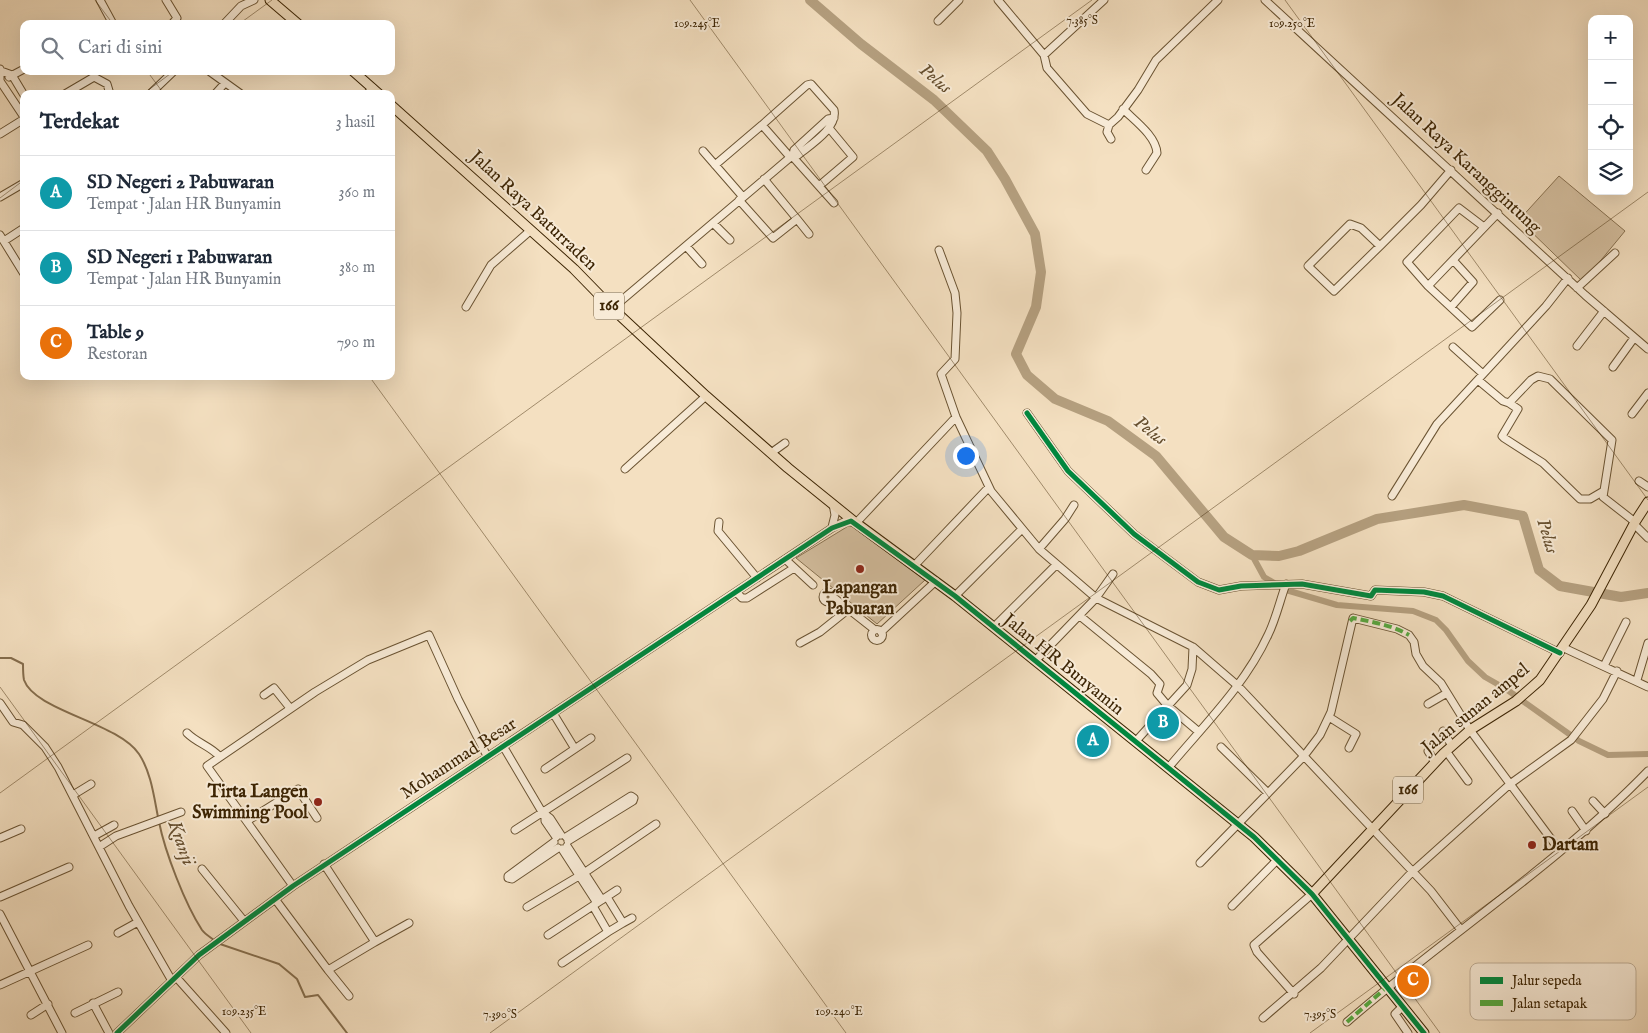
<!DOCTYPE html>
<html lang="id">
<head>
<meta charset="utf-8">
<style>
	body { margin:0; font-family:"IM FELL English",serif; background:#f6f6f7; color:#1f2937 }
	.controls { position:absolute; right:15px; top:15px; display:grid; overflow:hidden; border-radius:10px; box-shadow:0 5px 20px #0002 }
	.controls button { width:45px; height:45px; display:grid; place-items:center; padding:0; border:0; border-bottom:1px solid #e0e1e3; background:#fff; color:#1f2937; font:25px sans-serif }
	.you { position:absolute; left:965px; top:455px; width:18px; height:18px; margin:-12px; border:4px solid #fff; border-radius:50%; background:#1a73e8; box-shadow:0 0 0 8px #1a73e833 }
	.badge { display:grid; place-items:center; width:32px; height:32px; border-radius:50%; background:#b45309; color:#fff; font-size:16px; font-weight:700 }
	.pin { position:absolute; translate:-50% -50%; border:2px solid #fff; box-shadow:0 1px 5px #0006 }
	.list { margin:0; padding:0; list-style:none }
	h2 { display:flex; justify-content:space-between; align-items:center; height:65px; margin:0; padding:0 20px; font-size:21px }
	h2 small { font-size:16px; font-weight:400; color:#747a83 }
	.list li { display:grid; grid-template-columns:32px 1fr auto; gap:15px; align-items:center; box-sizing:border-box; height:75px; padding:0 20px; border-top:1px solid #e0e1e3 }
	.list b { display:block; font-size:19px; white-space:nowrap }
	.list p { margin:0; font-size:16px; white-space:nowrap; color:#747a83 }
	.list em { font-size:16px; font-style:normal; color:#747a83 }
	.icon { flex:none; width:28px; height:28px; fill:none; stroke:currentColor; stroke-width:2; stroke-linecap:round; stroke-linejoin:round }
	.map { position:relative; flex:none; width:1648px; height:1033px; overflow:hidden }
	.search { position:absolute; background:#fff; box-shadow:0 5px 20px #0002; left:20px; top:20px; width:375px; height:55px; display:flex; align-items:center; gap:12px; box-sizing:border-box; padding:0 18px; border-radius:10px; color:#747a83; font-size:19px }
	.panel { position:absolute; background:#fff; box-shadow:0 5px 20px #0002; left:20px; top:90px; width:375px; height:290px; border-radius:10px }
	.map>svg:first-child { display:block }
</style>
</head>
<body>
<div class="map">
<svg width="1648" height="1033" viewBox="0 0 1648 1033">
	<rect width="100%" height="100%" fill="#f4e0c1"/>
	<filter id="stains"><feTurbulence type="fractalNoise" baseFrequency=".004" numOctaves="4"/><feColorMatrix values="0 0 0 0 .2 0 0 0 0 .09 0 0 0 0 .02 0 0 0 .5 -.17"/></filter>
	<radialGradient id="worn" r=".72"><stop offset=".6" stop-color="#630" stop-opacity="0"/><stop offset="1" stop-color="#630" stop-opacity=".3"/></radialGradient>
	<path fill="#d5c0a1" stroke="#887252" d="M1559 176 1625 231 1583 282 1519 220Z
		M850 525 925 580 877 624 796 558Z"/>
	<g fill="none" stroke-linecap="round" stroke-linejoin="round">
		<path stroke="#856e4e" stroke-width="2" d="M0 658H11L23 664C23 669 23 675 24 680 35 711 117 722 139 754 151 772 154 797 158 817
			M159 822C165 852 185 904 202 930 205 934 210 937 214 940
			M220 944 279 964 297 979 305 997 318 995 347 1033"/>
		<path stroke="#b5a080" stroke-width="6" d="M1252 555 1264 577 1286 590 1337 605 1413 611 1436 620 1446 630 1468 661 1485 677 1506 689 1579 741 1608 755 1648 754"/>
		<path stroke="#b5a080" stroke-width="10" d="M810 0 861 44 934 100 987 151 1005 179 1035 234 1041 272 1036 307 1016 354 1027 375 1055 399 1108 421 1156 456 1224 537 1252 555 1279 556 1299 551 1377 519 1464 505 1523 516 1539 570 1560 586 1621 597 1648 593"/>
		<g stroke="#6a5332" stroke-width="9">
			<path id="minor" d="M100 0 113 24
				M166 0 177 18 172 24
				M998 0 1044 55 1104 0
				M1265 0 1585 295 1648 349
				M938 21 959 0
				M224 24 241 6 254 0
				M1044 55 1047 68 1087 114 1109 125
				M0 69V81L24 117
				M1 71 12 75 24 95
				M209 71 241 94
				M9 77 24 69
				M65 94 94 77 107 84 110 94
				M150 94 174 71
				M215 94 225 83
				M367 94 373 88
				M1123 109C1135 121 1156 136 1157 153L1146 170
				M0 134 24 119
				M1111 139 1107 132 1109 125 1118 117 1138 90 1156 60 1218 0
				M703 151 743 197
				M792 156 834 203
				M790 157 762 125 807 85 811 84 834 110C838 128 810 145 798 155H793
				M715 165 762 125
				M819 186 853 157 829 128
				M0 197 24 183
				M739 200 773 238 797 219 764 179
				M1498 213 1428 286 1472 327 1500 300
				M797 219 809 234
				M713 223 730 240
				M0 235 24 274
				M4 241 24 228
				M686 246 702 264
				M1380 246 1334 291 1308 266 1350 224 1361 228 1380 246 1421 205 1451 170
				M939 250 955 293 957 313 955 359 941 374 956 417 991 491 1039 549 1096 598 1036 660
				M1428 286 1407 262 1409 260 1459 208 1484 227
				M1577 288 1615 253
				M466 307 491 265 531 230
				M1451 307 1473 282 1453 260
				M614 310 622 300 793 155 794 150 828 119 834 118
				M1577 346 1604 311
				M1453 347 1483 374
				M1613 367 1634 338
				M1478 380 1503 401 1509 403 1531 380 1538 376 1550 379 1612 440 1603 497 1635 522
				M1509 403 1518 409 1502 436 1504 438 1543 463 1580 499H1590L1602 492
				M1027 413 1068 471 1134 534 1198 582 1219 590 1241 586 1302 584 1371 596 1375 590 1424 592 1443 596 1560 653
				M1632 414 1648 393
				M771 453 785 443
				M625 469 706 396
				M1639 481 1648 487
				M1392 496 1437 424 1546 306 1568 278
				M719 522 718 531 757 578
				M1634 524 1648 538
				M832 527 835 515 833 504
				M1039 549 1065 519 1074 505
				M785 559 813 585
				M914 566 989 487
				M1113 574 1096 598 1193 647 1238 686 1431 891 1461 930
				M823 597a5 5 0 1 1 10 0a5 5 0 1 1-10 0Z
				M736 592 742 598H747L794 568
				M955 596 1022 529
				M833 597 875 630
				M831 601 844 612
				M1080 616 1151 674 1160 684 1157 693 1167 705 1199 732
				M994 627 1056 565
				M871.5 635a5.5 5.5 0 1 1 11 0a5.5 5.5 0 1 1-11 0Z
				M881 632 936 581
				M800 643 820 632 845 612
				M1564 648 1648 687
				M1604 666 1626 622
				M1637 680 1648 643
				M264 695 274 688 290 708
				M0 703 13 722 23 725 45 747 58 767 129 906 172 981
				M1428 704 1447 693
				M553 713 575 749
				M1329 717 1356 734 1349 748
				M1443 731 1452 746
				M187 733C197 743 210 746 219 756
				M1136 741 1187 685 1192 669 1193 647
				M503 746 542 812 550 818 561 835
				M1221 747 1268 793
				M1430 747 1428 751 1435 762
				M1446 751 1468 781
				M1169 767C1204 725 1245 685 1268 635 1276 619 1280 600 1286 584
				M545 769 591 738
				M73 795 91 784
				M1593 801 1605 814
				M1572 811 1586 831
				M545 816V821L556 837
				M247 821 298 789 317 818
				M515 830 627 758
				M94 836 114 825
				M566 837 631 796 634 798 633 801 568 841
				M0 838 21 829
				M554 842 508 876V878L512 879 558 848
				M567 846 602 900
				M99 847 116 836 181 812
				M562 849 597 903
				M1200 863 1304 756 1320 735 1331 712 1353 618 1397 629 1409 635 1414 642 1416 654 1423 666 1441 683 1470 730 1560 851
				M202 869 244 921
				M293 886 207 766 315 692 368 660 429 635 458 699 487 756
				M0 897 69 867
				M275 899 328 970 375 942 324 864
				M593 906 608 932 623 923 607 897
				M1232 906 1278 859
				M527 907 584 873 656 824
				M0 914 62 1033
				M623 923 632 918
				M118 933 138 922
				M548 935 617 890
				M375 942 409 923
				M562 963 608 932
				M328 970 349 996
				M176 977 226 1033
				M0 985 88 945
				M1294 994 1257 952 1254 945 1312 894
				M93 1003 109 1033
				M1403 1006 1395 1014 1408 1033
				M75 1013 118 992
				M31 1015 48 1004
				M1263 1018 1321 968 1412 872 1510 784 1571 740 1603 699 1617 671
				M1347 1022C1446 936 1557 865 1648 771
				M117 1033 199 955 293 886 832 528 846 521 856 523 956 417"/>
		</g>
		<g stroke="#3c2403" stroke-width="11">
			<path id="major" d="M270 0 298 24
				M353 71 379 94
				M391 105 574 269 614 310 706 396 788 468 856 523 955 596 1254 837 1312 894 1424 1033
				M1312 894 1444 753 1470 730 1516 701 1540 680 1591 605 1635 522 1648 502"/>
		</g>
		<use href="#minor" stroke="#f8ebd7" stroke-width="7"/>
		<use href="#major" stroke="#f4e0c1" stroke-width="9"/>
		<path stroke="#55aa40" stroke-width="4" stroke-dasharray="8 4" stroke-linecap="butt" d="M1350 621 1353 618C1372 622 1392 625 1409 635
			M1347 1022 1388 986"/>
		<g stroke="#f8ebd7" stroke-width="8">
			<path id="cycleway" d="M1027 413 1068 471 1134 534 1198 582 1219 590 1241 586 1302 584 1371 596 1375 590 1424 592 1443 596 1560 653
				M117 1033 199 955 293 886 832 528 851 521 955 596 1254 837 1312 894 1424 1033"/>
		</g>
		<use href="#cycleway" stroke="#00873e" stroke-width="5"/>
	</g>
	<path fill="none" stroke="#3c2403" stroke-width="1" stroke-opacity="0.45" d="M95 0 113 24M690 0 1440 1033M1285 0 1648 500M239 24 272 0M147 71 164 94M143 94 174 71M0 198 24 180M369 376 846 1033M0 687 251 1033M0 793 1092 0M490 1033 1648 192M1310 1033 1648 787"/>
	<g fill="#8f2418" stroke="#f8ebd7" stroke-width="2">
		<circle cx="860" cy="569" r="5"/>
		<circle cx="318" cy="802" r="5"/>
		<circle cx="1532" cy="845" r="5"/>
	</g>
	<g text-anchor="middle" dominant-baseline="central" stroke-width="4" stroke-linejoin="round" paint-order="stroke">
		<g fill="#f8ebd7" stroke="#746043" stroke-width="1">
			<rect x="594" y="292.5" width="30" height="27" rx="4"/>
			<rect x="1393" y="776.5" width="30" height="27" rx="4"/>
		</g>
		<g font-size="16" font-weight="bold" fill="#3c2403">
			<text x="609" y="306">166</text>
			<text x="1408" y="790">166</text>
		</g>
		<g font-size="18" fill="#3c2403" stroke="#f8ebd7">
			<text transform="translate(1466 164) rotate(43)">Jalan Raya Karanggintung</text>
			<text transform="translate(533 211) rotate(43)">Jalan Raya Baturraden</text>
			<text transform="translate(1063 665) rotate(39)">Jalan HR Bunyamin</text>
			<text transform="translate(1476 709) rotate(-39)">Jalan sunan ampel</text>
			<text transform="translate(459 759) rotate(-33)">Mohammad Besar</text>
		</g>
		<g font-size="18" font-weight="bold" fill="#3c2403" stroke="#f8ebd7">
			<text x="860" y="588">Lapangan<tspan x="860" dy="21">Pabuaran</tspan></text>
			<text x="308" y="792" text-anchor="end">Tirta Langen<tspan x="308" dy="21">Swimming Pool</tspan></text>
			<text x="1542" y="845" text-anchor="start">Dartam</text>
		</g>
		<g font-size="19" font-style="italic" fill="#664f2f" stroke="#f8ebd7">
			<text transform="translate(935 79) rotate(40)">Pelus</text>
			<text transform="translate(1150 431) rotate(38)">Pelus</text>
			<text transform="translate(1547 536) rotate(73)">Pelus</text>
			<text transform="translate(181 843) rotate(70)">Kranji</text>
		</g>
	</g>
	<rect x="1470" y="963" width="166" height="57" rx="8" fill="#f8ebd7" stroke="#c0af97" stroke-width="1"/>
	<rect x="1480" y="977" width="23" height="7" fill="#00873e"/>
	<rect x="1480" y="1000" width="23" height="6" fill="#55aa40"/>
	<g font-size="14" fill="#3c2403">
		<text x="1512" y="985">Jalur sepeda</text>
		<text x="1512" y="1008">Jalan setapak</text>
	</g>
	<g font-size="12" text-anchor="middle" fill="#3c2403" stroke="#f8ebd7" stroke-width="4" stroke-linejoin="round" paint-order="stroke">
		<text x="1082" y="24">7.385°S</text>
		<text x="697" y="27">109.245°E</text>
		<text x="1292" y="27">109.250°E</text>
		<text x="244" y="1015">109.235°E</text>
		<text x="839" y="1015">109.240°E</text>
		<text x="500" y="1018">7.390°S</text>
		<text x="1320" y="1018">7.395°S</text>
	</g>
	<rect width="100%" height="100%" filter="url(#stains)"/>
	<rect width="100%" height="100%" fill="url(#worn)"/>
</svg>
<div class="controls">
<button>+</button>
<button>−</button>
<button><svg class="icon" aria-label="locate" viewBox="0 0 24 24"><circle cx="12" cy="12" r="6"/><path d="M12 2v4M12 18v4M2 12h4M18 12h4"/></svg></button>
<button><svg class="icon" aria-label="layers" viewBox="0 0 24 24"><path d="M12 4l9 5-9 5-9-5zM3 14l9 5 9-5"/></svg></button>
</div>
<div class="you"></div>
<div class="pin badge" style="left:1093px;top:741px;background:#0f9aa8">A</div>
<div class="pin badge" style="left:1163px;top:723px;background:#0f9aa8">B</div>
<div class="pin badge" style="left:1413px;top:981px;background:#e8710a">C</div>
<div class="search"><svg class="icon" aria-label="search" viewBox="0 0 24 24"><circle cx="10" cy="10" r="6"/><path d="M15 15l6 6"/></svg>Cari di sini</div>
<section class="panel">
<h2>Terdekat<small>3 hasil</small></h2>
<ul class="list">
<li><span class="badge" style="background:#0f9aa8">A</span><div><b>SD Negeri 2 Pabuwaran</b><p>Tempat · Jalan HR Bunyamin</p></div><em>360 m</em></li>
<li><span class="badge" style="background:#0f9aa8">B</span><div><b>SD Negeri 1 Pabuwaran</b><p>Tempat · Jalan HR Bunyamin</p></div><em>380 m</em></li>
<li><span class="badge" style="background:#e8710a">C</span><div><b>Table 9</b><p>Restoran</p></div><em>790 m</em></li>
</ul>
</section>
</div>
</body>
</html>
